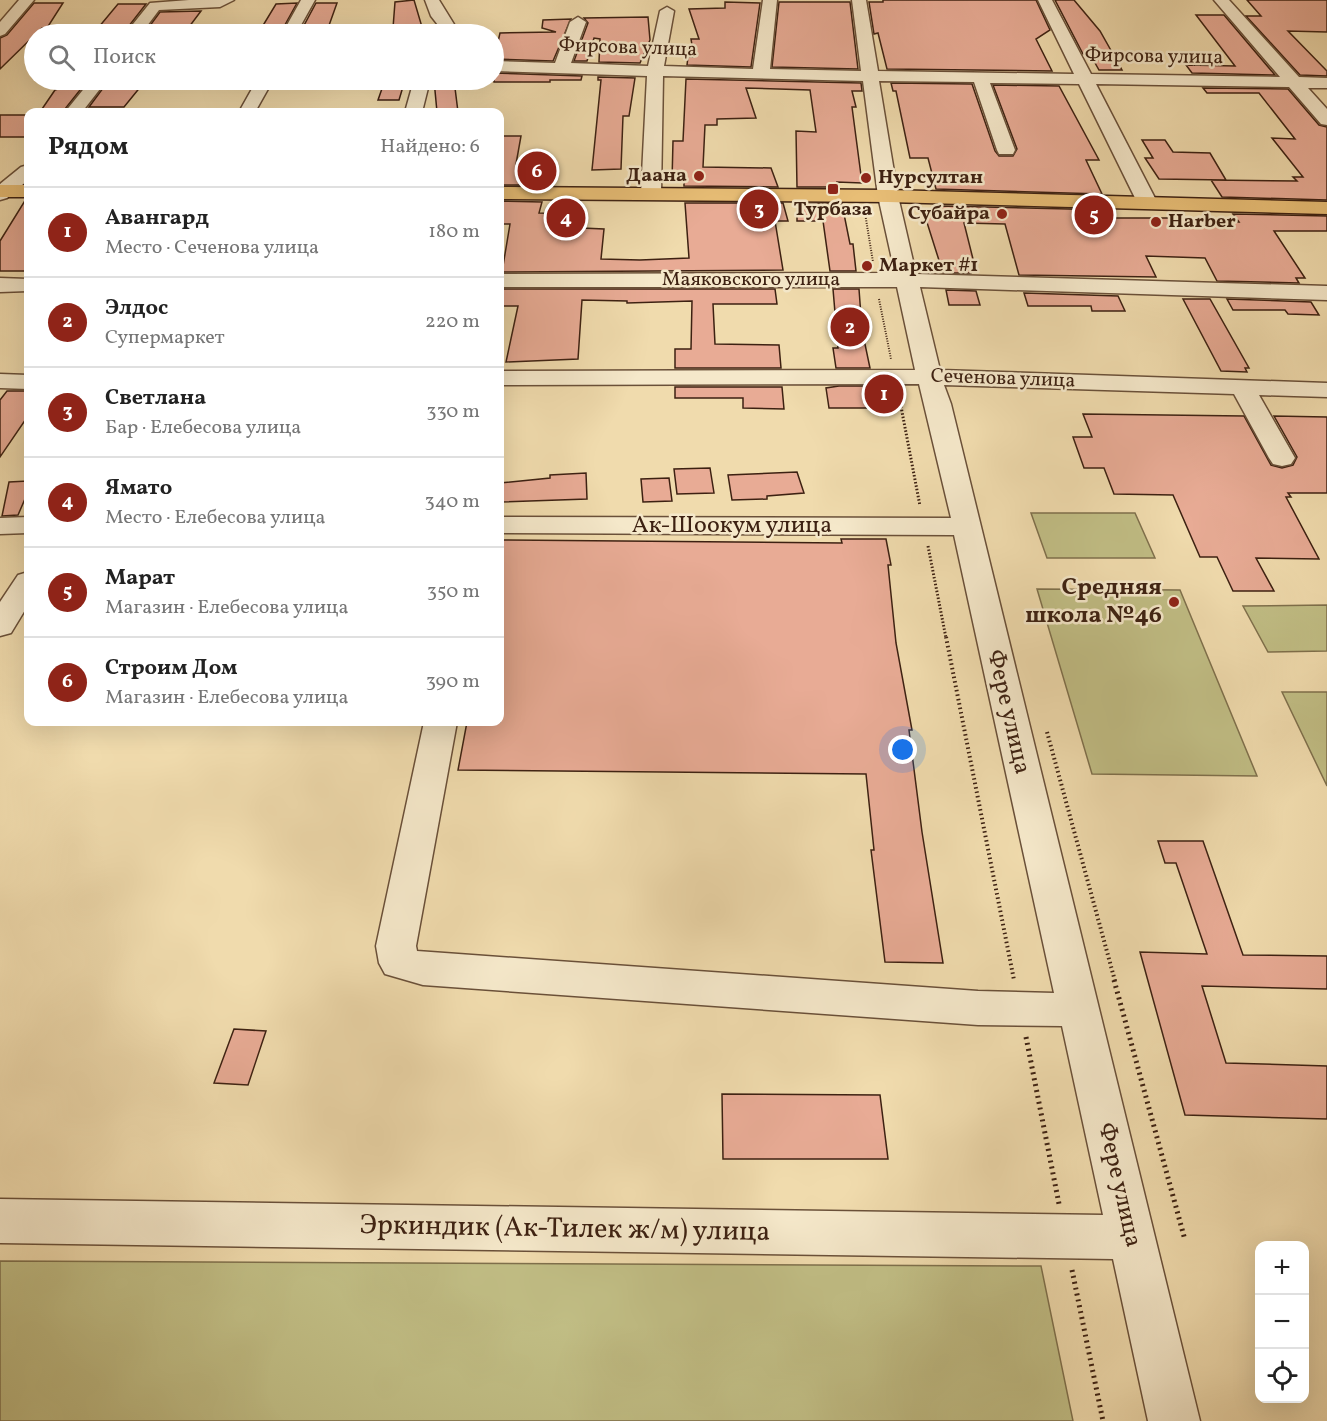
<!DOCTYPE html>
<html lang="ru">
<head>
<meta charset="utf-8">
<style>
	body { margin:0; font-family:Vollkorn,serif; background:#f2f2f2; color:#222 }
	.controls { position:absolute; right:18px; bottom:18px; display:grid; overflow:hidden; border-radius:12px; box-shadow:0 6px 24px #0002 }
	.controls button { width:54px; height:54px; display:grid; place-items:center; padding:0; border:0; border-bottom:2px solid #e0e0e0; background:#fff; color:#222; font:30px sans-serif }
	.you { position:absolute; left:903px; top:750px; width:21px; height:21px; margin:-15px; border:4px solid #fff; border-radius:50%; background:#1a73e8; box-shadow:0 0 0 9px #1a73e833 }
	.badge { display:grid; place-items:center; width:39px; height:39px; border-radius:50%; background:#8f2418; color:#fff; font-size:20px; font-weight:700 }
	.pin { position:absolute; translate:-50% -50%; border:3px solid #fff; box-shadow:0 2px 6px #0006 }
	.list { margin:0; padding:0; list-style:none }
	h2 { display:flex; justify-content:space-between; align-items:center; height:78px; margin:0; padding:0 24px; font-size:26px }
	h2 small { font-size:20px; font-weight:400; color:#767676 }
	.list li { display:grid; grid-template-columns:39px 1fr auto; gap:18px; align-items:center; box-sizing:border-box; height:90px; padding:0 24px; border-top:2px solid #e0e0e0 }
	.list b { display:block; font-size:22px; white-space:nowrap }
	.list p { margin:0; font-size:20px; white-space:nowrap; color:#767676 }
	.list em { font-size:20px; font-style:normal; color:#767676 }
	.icon { flex:none; width:33px; height:33px; fill:none; stroke:currentColor; stroke-width:2; stroke-linecap:round; stroke-linejoin:round }
	.map { position:relative; flex:none; width:1327px; height:1421px; overflow:hidden }
	.search { position:absolute; background:#fff; box-shadow:0 6px 24px #0002; left:24px; top:24px; width:480px; height:66px; display:flex; align-items:center; gap:15px; box-sizing:border-box; padding:0 21px; border-radius:33px; color:#767676; font-size:22px }
	.panel { position:absolute; background:#fff; box-shadow:0 6px 24px #0002; left:24px; top:108px; width:480px; height:618px; border-radius:12px }
	.map>svg:first-child { display:block }
</style>
</head>
<body>
<div class="map">
<svg width="1327" height="1421" viewBox="0 0 1327 1421">
	<rect width="100%" height="100%" fill="#f0dbad"/>
	<filter id="stains"><feTurbulence type="fractalNoise" baseFrequency=".00333" numOctaves="4"/><feColorMatrix values="0 0 0 0 .2 0 0 0 0 .09 0 0 0 0 .02 0 0 0 .5 -.17"/></filter>
	<radialGradient id="worn" r=".72"><stop offset=".6" stop-color="#630" stop-opacity="0"/><stop offset="1" stop-color="#630" stop-opacity=".3"/></radialGradient>
	<path fill="#c1be85" stroke="#7f704c" stroke-width="1.5" d="M1031 513H1135L1155 558H1047Z
		M1037 589 1180 590 1257 776 1092 774Z
		M1327 605V651L1268 652 1243 606Z
		M1282 692H1327V786Z
		M0 1261 1041 1266 1073 1421H0Z"/>
	<path fill="#e8ab95" stroke="#3d2112" stroke-width="1.5" d="M414 0 422 27 393 28 395 2Z
		M883 0H1036L1050 30 1036 39 1052 71 887 69 878 33 874 34 869 2H883Z
		M1055 0H1074L1100 31 1122 70H1099L1090 54H1083Z
		M1247 0H1327V32L1288 31 1327 71V76L1300 75 1246 16H1261Z
		M725 2 760 3 751 67 687 65 688 57H694L691 39H699L689 9 725 8Z
		M779 2H850L858 69 772 67Z
		M34 3H63L47 28H42L0 69V38L7 35Z
		M297 3 281 32H259L276 4Z
		M316 3H337L327 31H301Z
		M118 4H146L125 31H105L107 28H98Z
		M201 11 186 31H146L160 12Z
		M1196 15H1224L1275 75 1192 73 1186 65 1235 66Z
		M648 17 650 40 640 63 599 62 600 39 594 38 587 61H574L588 23 584 18Z
		M571 19 553 61 494 59 500 33 556 32 542 28 543 20Z
		M494 73 582 76 581 80H550V82H494Z
		M598 77 635 78 629 116H623L621 169 592 170 601 80H598Z
		M686 79 861 83 862 91H852L856 107H852L862 183 837 182 838 187H797L796 131 816 132 810 90 746 88 756 118 717 119V125H705L703 167 771 168 778 187 684 186V181H672L673 141H683Z
		M65 80H88L65 109H42L55 90 58 89Z
		M109 80H146L124 107H89Z
		M385 80H405L399 100H378Z
		M434 80H454L458 112H437Z
		M891 83 972 84 995 151 999 156H1013L1017 149 993 85 1059 86 1099 160H1086L1102 194 936 189 928 158H910L896 91H893Z
		M1203 88 1288 89 1319 125 1327 127V200L1222 197 1211 180 1297 181 1293 177H1303L1272 138 1295 139 1259 93H1207Z
		M0 115H28V137H0Z
		M500 136H521L516 164 554 165 548 185H500Z
		M1142 140H1165L1173 152 1210 153 1226 180 1159 179 1145 158H1153Z
		M26 199H28V271H0V241Z
		M500 201 542 202 539 213 585 214 582 228 604 229 601 259 640 260 689 258 685 203H783L788 221H775L783 270 502 272 510 224H500Z
		M797 204H842L850 244H853L856 271H830L823 221H797Z
		M940 206 1110 210 1113 218H1188L1190 222H1239L1233 214 1327 216V231H1274L1305 278H1296L1299 283 1217 281 1205 258 1146 256 1156 277 1019 275 1005 224 964 223 976 271H970L971 273H943L924 213H942Z
		M500 289H775L777 304H713L715 344 779 345 781 368H675V349H691L692 301 627 303V301L582 300 578 359 506 362 518 306H500Z
		M833 289H859L862 330 870 368H836L833 348H838Z
		M946 290 976 291 980 305H949Z
		M1024 293 1118 296 1125 311H1092L1091 306H1028Z
		M1183 299H1210L1249 368H1245L1247 372 1221 371Z
		M1227 299 1311 302 1319 315 1288 314 1285 310H1233Z
		M839 386H873L877 403H868L869 408H829L826 388Z
		M675 387H782L784 409 743 408V398H675Z
		M7 391H28V416L0 457V400Z
		M1083 414 1244 416 1271 465 1282 468 1293 465 1297 457 1274 416 1327 417V493H1288L1291 497H1286L1319 559 1256 558 1274 591H1233L1217 557H1200L1173 495 1114 494 1104 468H1084L1073 437H1092Z
		M710 468 714 493 677 494 674 469Z
		M797 472 804 493 767 496V499L732 500 728 475Z
		M586 473 587 499 500 502V483L550 478V475Z
		M669 478 672 501 643 502 641 479Z
		M28 481V492L18 515 2 516 9 482Z
		M841 539H886L891 565H888L896 643 912 730H909L922 832 943 963 885 962 871 850H874L866 774 458 770 467 722H500V540L842 543Z
		M1158 841H1203L1243 955 1327 956V989L1202 986 1226 1063 1327 1066V1119L1185 1115 1140 952 1207 954 1176 863H1165Z
		M234 1029 266 1031 248 1085 214 1083Z
		M722 1094 880 1095 888 1159H723Z"/>
	<g fill="none" stroke-linecap="round" stroke-linejoin="round">
		<g stroke="#6a5039" stroke-width="3">
			<path id="minor" d="M19 0H34L5 34 0 36V22Z
				M189 0H234L220 7 159 10 141 34H125L150 3Z
				M301 0H315L296 34H282Z
				M425 0H439L460 34H445L431 16Z
				M763 0H777L770 69 861 71 852 0H866L878 71 1074 74 1038 0H1052L1091 74 1280 77 1214 0H1229L1299 77 1327 78V88H1308L1327 109V125L1321 124 1289 87 1096 84 1157 202 1154 206H1140L1137 202 1079 84 990 83 1015 150 1013 154H999L997 150 974 82 879 81 898 196 916 274 1327 286V300L920 287 940 370 1327 383V397L1259 395 1295 458 1291 464 1282 466 1273 464 1269 458 1234 394 944 385 951 404 1200 1421H1148L1113 1259 0 1243V1199L1103 1215 1062 1026 978 1025 423 985 385 974 379 963 376 946 424 722H457L416 946 417 951 978 991 1054 993 954 535 500 533V517L951 518 919 384 500 385V371L915 370 897 287H500V274L895 273 878 196 863 81 663 76 661 194 658 198H644L641 194 647 76 494 71V61L555 63 570 22 578 17 586 22 571 63 648 66 660 11 667 7 674 11 664 66 753 69Z
				M91 80H107L82 112H65Z
				M257 80H273L255 112H239Z
				M414 80H430L422 112H405Z
				M28 165V180L7 198 0 200V184L21 167Z
				M0 278 28 279V291L0 292Z
				M0 374 28 375V389L0 388Z
				M28 517V533L0 534V518Z
				M28 572V605L11 633 0 636V602L18 575Z"/>
		</g>
		<g stroke="#3d2112" stroke-width="3">
			<path id="major" d="M0 185H28V197H0Z
				M500 187 888 190 1327 202V214L888 202 500 199Z"/>
		</g>
		<path stroke="#3d2112" stroke-width="2" stroke-dasharray="1 1.5" stroke-linecap="butt" d="M865 213 873 262
			M879 299 891 359"/>
		<path stroke="#3d2112" stroke-width="3" stroke-dasharray="1.5 2" stroke-linecap="butt" d="M899 396 920 506
			M928 546 946 638"/>
		<path stroke="#3d2112" stroke-width="4" stroke-dasharray="1.5 3" stroke-linecap="butt" d="M946 637 1014 980
			M1047 732 1115 981"/>
		<path stroke="#3d2112" stroke-width="5" stroke-dasharray="2 4" stroke-linecap="butt" d="M1114 980 1185 1240
			M1026 1037 1059 1204
			M1072 1270 1103 1421"/>
		<use href="#minor" fill="#f5e8ca" fill-rule="evenodd"/>
		<use href="#major" fill="#e8be76" fill-rule="evenodd"/>
	</g>
	<g fill="#8f2418" stroke="#f5e8ca" stroke-width="2">
		<circle cx="699" cy="176" r="6"/>
		<circle cx="866" cy="178" r="6"/>
		<rect x="827" y="183" width="12" height="12" rx="3"/>
		<circle cx="1002" cy="214" r="6"/>
		<circle cx="1156" cy="222" r="6"/>
		<circle cx="867" cy="266" r="6"/>
		<circle cx="1174" cy="602" r="6"/>
	</g>
	<g text-anchor="middle" dominant-baseline="central" stroke-width="5" stroke-linejoin="round" paint-order="stroke">
		<g font-size="20" fill="#3d2112" stroke="#f5e8ca">
			<text transform="translate(628 48) rotate(2)">Фирсова улица</text>
			<text transform="translate(1154 57) rotate(1)">Фирсова улица</text>
			<text x="751" y="280">Маяковского улица</text>
			<text transform="translate(1003 379) rotate(2)">Сеченова улица</text>
		</g>
		<g font-size="20" font-weight="bold" fill="#3d2112" stroke="#f5e8ca" text-anchor="start">
			<text x="687" y="176" text-anchor="end">Даана</text>
			<text x="878" y="178">Нурсултан</text>
			<text x="833" y="210" text-anchor="middle">Турбаза</text>
			<text x="990" y="214" text-anchor="end">Субайра</text>
			<text x="1168" y="222">Harber</text>
			<text x="879" y="266">Маркет #1</text>
		</g>
		<g font-size="24" fill="#3d2112" stroke="#f5e8ca">
			<text x="732" y="526">Ак-Шоокум улица</text>
			<text transform="translate(1008 712) rotate(77)">Фере улица</text>
			<text transform="translate(1119 1185) rotate(77)">Фере улица</text>
		</g>
		<g font-size="24" font-weight="bold" fill="#3d2112" stroke="#f5e8ca" text-anchor="end">
			<text x="1162" y="588">Средняя<tspan x="1162" dy="28">школа №46</tspan></text>
		</g>
		<g font-size="28" fill="#3d2112" stroke="#f5e8ca">
			<text transform="translate(565 1229) rotate(1)">Эркиндик (Ак-Тилек ж/м) улица</text>
		</g>
	</g>
	<rect width="100%" height="100%" filter="url(#stains)"/>
	<rect width="100%" height="100%" fill="url(#worn)"/>
</svg>
<div class="controls">
<button>+</button>
<button>−</button>
<button><svg class="icon" aria-label="locate" viewBox="0 0 24 24"><circle cx="12" cy="12" r="6"/><path d="M12 2v4M12 18v4M2 12h4M18 12h4"/></svg></button>
</div>
<div class="you"></div>
<div class="pin badge" style="left:884px;top:394px">1</div>
<div class="pin badge" style="left:850px;top:327px">2</div>
<div class="pin badge" style="left:759px;top:209px">3</div>
<div class="pin badge" style="left:566px;top:218px">4</div>
<div class="pin badge" style="left:1094px;top:215px">5</div>
<div class="pin badge" style="left:537px;top:171px">6</div>
<div class="search"><svg class="icon" aria-label="search" viewBox="0 0 24 24"><circle cx="10" cy="10" r="6"/><path d="M15 15l6 6"/></svg>Поиск</div>
<section class="panel">
<h2>Рядом<small>Найдено: 6</small></h2>
<ul class="list">
<li><span class="badge">1</span><div><b>Авангард</b><p>Место · Сеченова улица</p></div><em>180 m</em></li>
<li><span class="badge">2</span><div><b>Элдос</b><p>Супермаркет</p></div><em>220 m</em></li>
<li><span class="badge">3</span><div><b>Светлана</b><p>Бар · Елебесова улица</p></div><em>330 m</em></li>
<li><span class="badge">4</span><div><b>Ямато</b><p>Место · Елебесова улица</p></div><em>340 m</em></li>
<li><span class="badge">5</span><div><b>Марат</b><p>Магазин · Елебесова улица</p></div><em>350 m</em></li>
<li><span class="badge">6</span><div><b>Строим Дом</b><p>Магазин · Елебесова улица</p></div><em>390 m</em></li>
</ul>
</section>
</div>
</body>
</html>
